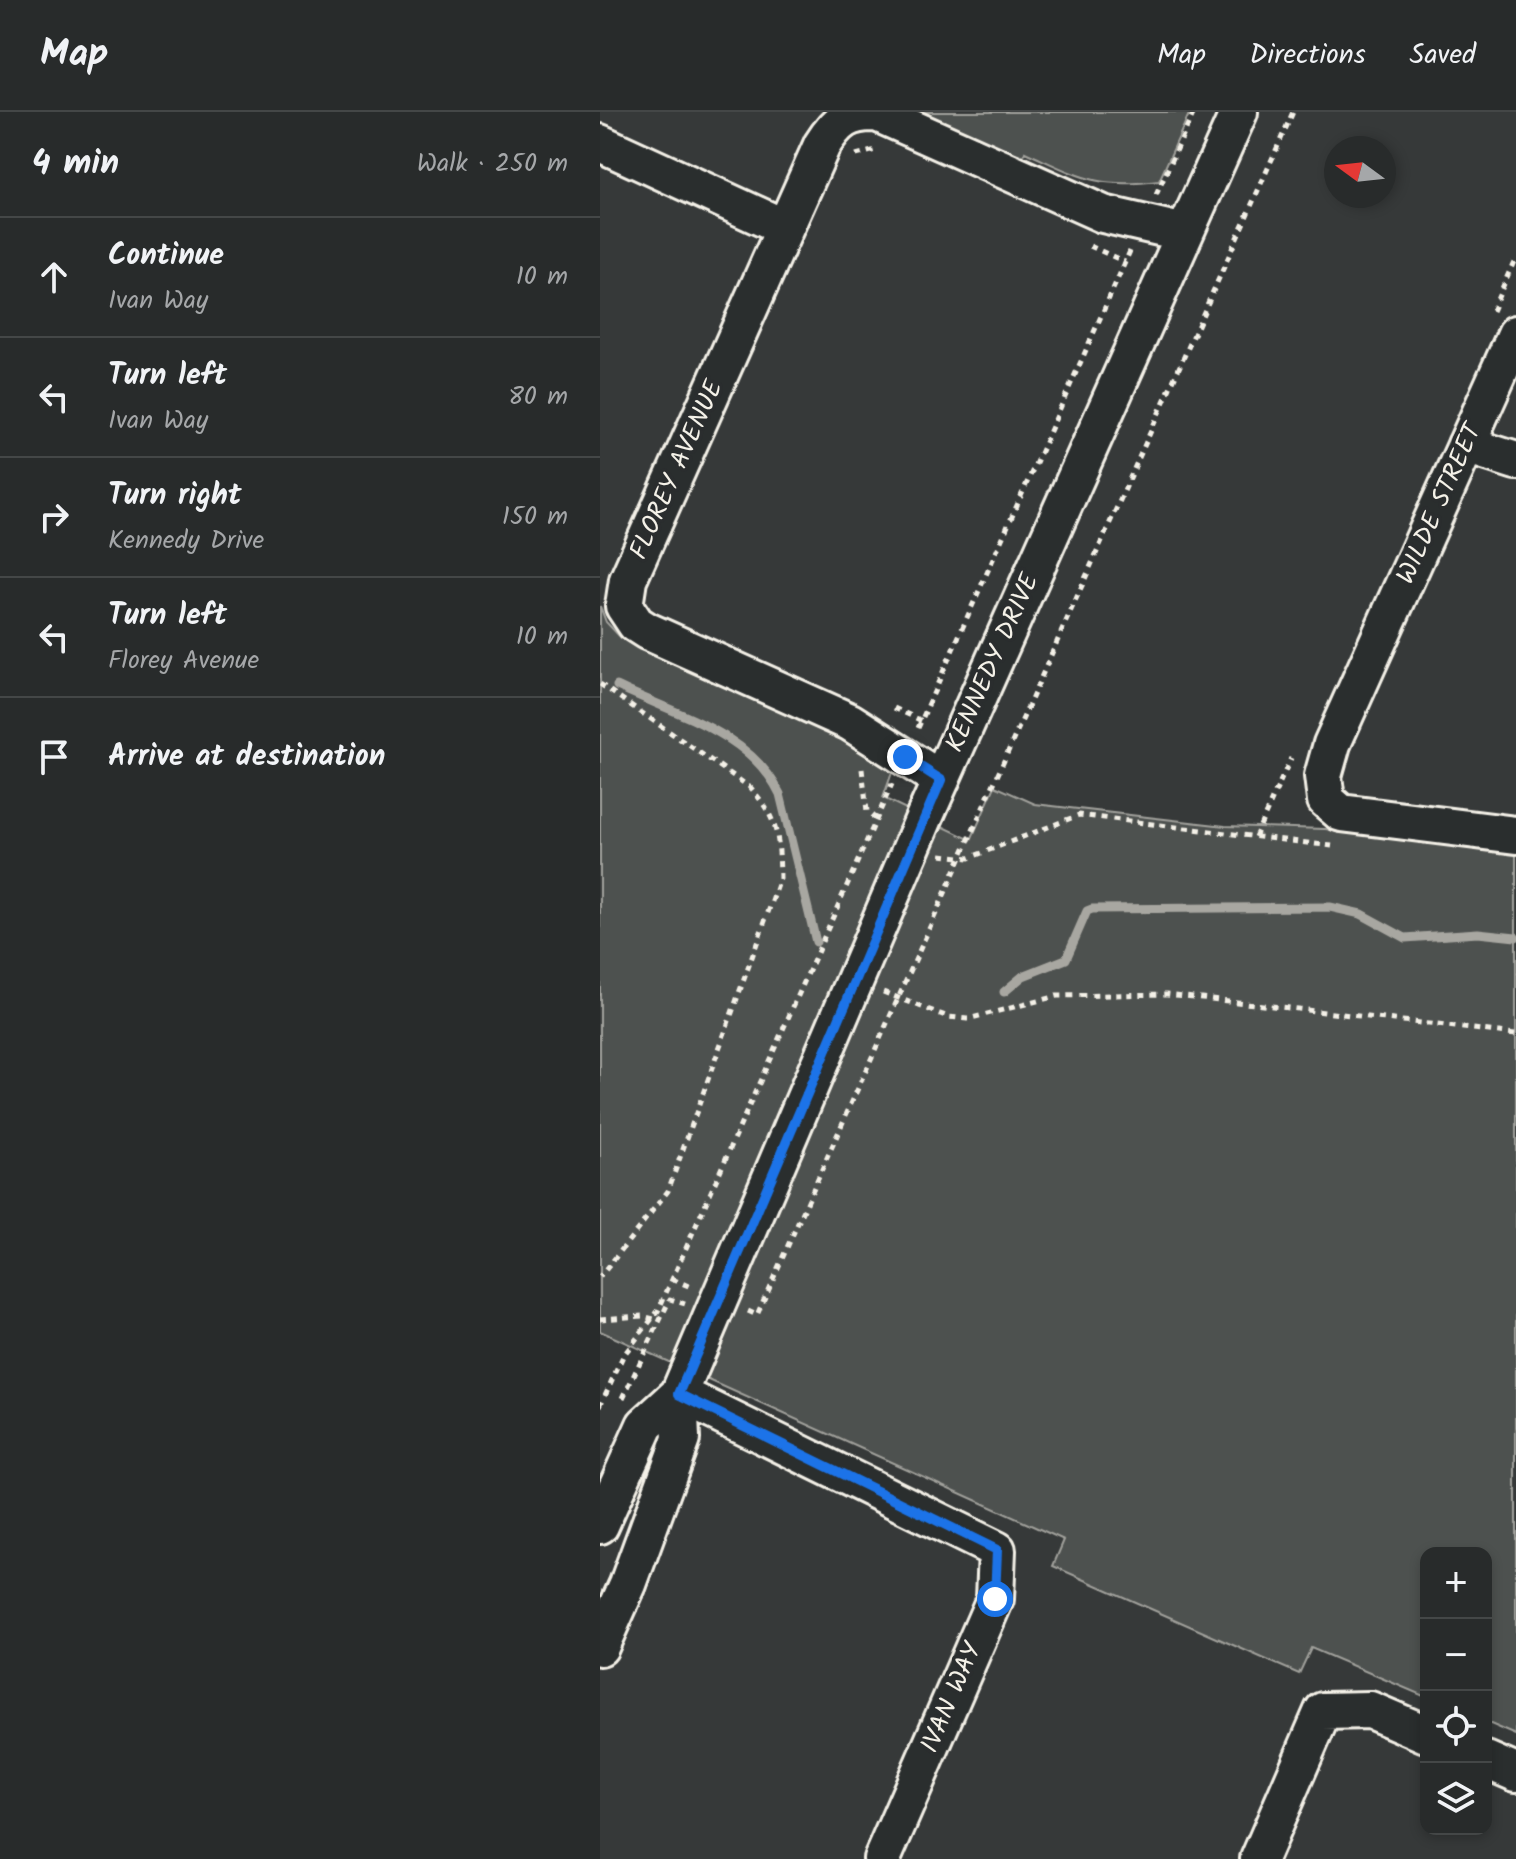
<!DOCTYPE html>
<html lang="en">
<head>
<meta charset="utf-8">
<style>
	body { margin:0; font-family:Kalam,sans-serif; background:#343737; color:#f1f3f6 }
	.controls { position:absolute; right:24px; bottom:24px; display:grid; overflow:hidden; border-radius:16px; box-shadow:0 4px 12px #0003 }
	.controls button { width:72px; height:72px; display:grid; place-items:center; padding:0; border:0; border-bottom:2px solid #444747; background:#282b2b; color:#f1f3f6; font:40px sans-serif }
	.compass { position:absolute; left:724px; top:24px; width:72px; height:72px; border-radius:50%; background:#282b2b; box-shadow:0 4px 12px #0003; rotate:285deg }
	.stop { position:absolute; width:24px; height:24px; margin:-18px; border:6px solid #1a73e8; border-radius:50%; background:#fff }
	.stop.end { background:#1a73e8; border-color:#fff; box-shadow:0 2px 8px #0008 }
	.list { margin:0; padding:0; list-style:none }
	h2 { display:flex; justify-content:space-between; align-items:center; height:104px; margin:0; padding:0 32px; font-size:34px }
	h2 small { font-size:26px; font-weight:400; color:#a5a7a9 }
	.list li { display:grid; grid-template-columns:52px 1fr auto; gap:24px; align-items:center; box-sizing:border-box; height:120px; padding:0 32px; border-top:2px solid #444747 }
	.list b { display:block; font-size:30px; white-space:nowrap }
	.list p { margin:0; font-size:26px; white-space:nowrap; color:#a5a7a9 }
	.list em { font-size:26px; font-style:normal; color:#a5a7a9 }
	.icon { flex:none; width:44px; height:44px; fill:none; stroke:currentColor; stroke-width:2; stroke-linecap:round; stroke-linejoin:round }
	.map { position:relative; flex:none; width:916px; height:1747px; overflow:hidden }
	header { display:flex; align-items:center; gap:48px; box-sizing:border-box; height:112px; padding:0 40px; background:#282b2b; border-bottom:2px solid #444747 }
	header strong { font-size:38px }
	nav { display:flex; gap:44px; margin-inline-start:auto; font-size:28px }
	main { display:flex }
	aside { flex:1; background:#282b2b }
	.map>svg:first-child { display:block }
</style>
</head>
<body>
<header>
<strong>Map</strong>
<nav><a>Map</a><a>Directions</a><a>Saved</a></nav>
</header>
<main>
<aside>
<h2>4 min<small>Walk · 250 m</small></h2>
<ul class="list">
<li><svg class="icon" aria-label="ahead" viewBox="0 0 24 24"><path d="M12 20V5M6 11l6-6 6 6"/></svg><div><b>Continue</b><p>Ivan Way</p></div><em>10 m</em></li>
<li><svg class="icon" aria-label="left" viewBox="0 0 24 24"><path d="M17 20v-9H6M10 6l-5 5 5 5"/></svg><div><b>Turn left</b><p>Ivan Way</p></div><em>80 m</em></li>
<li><svg class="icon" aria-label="right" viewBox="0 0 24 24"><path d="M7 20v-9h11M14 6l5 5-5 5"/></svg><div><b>Turn right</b><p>Kennedy Drive</p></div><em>150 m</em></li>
<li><svg class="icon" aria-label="left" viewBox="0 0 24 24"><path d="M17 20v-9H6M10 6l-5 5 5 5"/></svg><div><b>Turn left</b><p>Florey Avenue</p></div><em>10 m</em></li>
<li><svg class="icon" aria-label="arrive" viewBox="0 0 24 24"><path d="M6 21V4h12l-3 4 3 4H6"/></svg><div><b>Arrive at destination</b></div></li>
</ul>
</aside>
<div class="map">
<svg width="916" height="1747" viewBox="0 0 916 1747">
	<rect width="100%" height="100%" fill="#363939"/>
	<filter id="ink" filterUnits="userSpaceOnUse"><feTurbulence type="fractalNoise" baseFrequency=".0125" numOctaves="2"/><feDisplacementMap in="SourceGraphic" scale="16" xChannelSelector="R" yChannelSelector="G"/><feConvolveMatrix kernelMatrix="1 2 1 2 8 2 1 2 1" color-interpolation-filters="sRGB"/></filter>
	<g filter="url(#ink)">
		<path fill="#4e514f" stroke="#a1a19c" stroke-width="2" d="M307 0H590L559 69C496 77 481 65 425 40L422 51Z
			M0 494 6 510 21 526 295 652 283 686 371 728 395 674 435 692 625 714 725 717 916 739V1623L886 1610V1441H826V1585L711 1536 699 1562 453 1454 464 1428 0 1219Z"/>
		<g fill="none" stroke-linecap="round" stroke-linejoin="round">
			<path stroke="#a8a7a1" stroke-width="9" d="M17 574C75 602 151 621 180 682L216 830
				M404 880 423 864 466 847 487 799 492 797 730 795 761 802 805 826 878 821 916 825"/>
			<g stroke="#f4f1e8" stroke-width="42">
				<path id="minor" d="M0 31 185 116
					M916 222 732 632 723 664 726 688 741 701 916 723
					M866 333 916 349
					M341 668 250 610 47 519 36 512 24 494 28 468 222 33C237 9 248 0 277 1L503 102 585 121
					M0 1413 45 1313 79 1282 324 706 639 0
					M0 1535 28 1472 81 1327 79 1282 397 1438 395 1487 282 1747
					M886 1648 916 1661
					M659 1747 723 1599 770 1598 826 1622"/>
			</g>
			<path stroke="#f4f1e8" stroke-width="5" stroke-dasharray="6 6" stroke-linecap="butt" d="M256 43 276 38
				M556 83 594 0
				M490 134 525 150
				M892 199 916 145
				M0 572 151 676C179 709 179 725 180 767L68 1079 0 1165
				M294 596 322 609
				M318 616 530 139
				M262 657 267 699 277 708
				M655 725 691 646
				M341 743 369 746 479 703 732 734
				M283 880 348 905 368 907 457 884 567 882 916 922
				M72 1167 91 1175
				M148 1199 157 1203 693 0
				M0 1207 42 1204 54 1207
				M23 1286 70 1187 85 1192
				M0 1294 23 1244 58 1199 292 672"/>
			<use href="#minor" stroke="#2a2d2e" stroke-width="36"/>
		</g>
	</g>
	<g fill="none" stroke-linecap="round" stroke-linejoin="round" filter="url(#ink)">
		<path stroke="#1a73e8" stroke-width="10" d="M305 645 341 668 79 1282 397 1438 395 1487"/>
	</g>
	<g text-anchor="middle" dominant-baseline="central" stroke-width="7" stroke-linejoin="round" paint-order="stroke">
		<g font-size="26" fill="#f4f1e8" stroke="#2a2d2e">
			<text transform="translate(77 358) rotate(-66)">FLOREY AVENUE</text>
			<text transform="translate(840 392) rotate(-66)">WILDE STREET</text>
			<text transform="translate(393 551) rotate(-66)">KENNEDY DRIVE</text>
			<text transform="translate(352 1586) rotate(-67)">IVAN WAY</text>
		</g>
	</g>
</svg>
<div class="controls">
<button>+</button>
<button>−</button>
<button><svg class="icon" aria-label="locate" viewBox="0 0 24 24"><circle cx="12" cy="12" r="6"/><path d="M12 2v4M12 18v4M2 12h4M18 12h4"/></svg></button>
<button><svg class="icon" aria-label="layers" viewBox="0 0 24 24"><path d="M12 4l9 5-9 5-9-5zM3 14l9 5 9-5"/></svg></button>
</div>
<svg class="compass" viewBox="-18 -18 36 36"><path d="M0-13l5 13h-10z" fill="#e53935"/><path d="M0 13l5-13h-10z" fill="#a5a7a9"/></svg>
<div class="stop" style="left:395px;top:1487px"></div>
<div class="stop end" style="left:305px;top:645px"></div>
</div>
</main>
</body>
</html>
